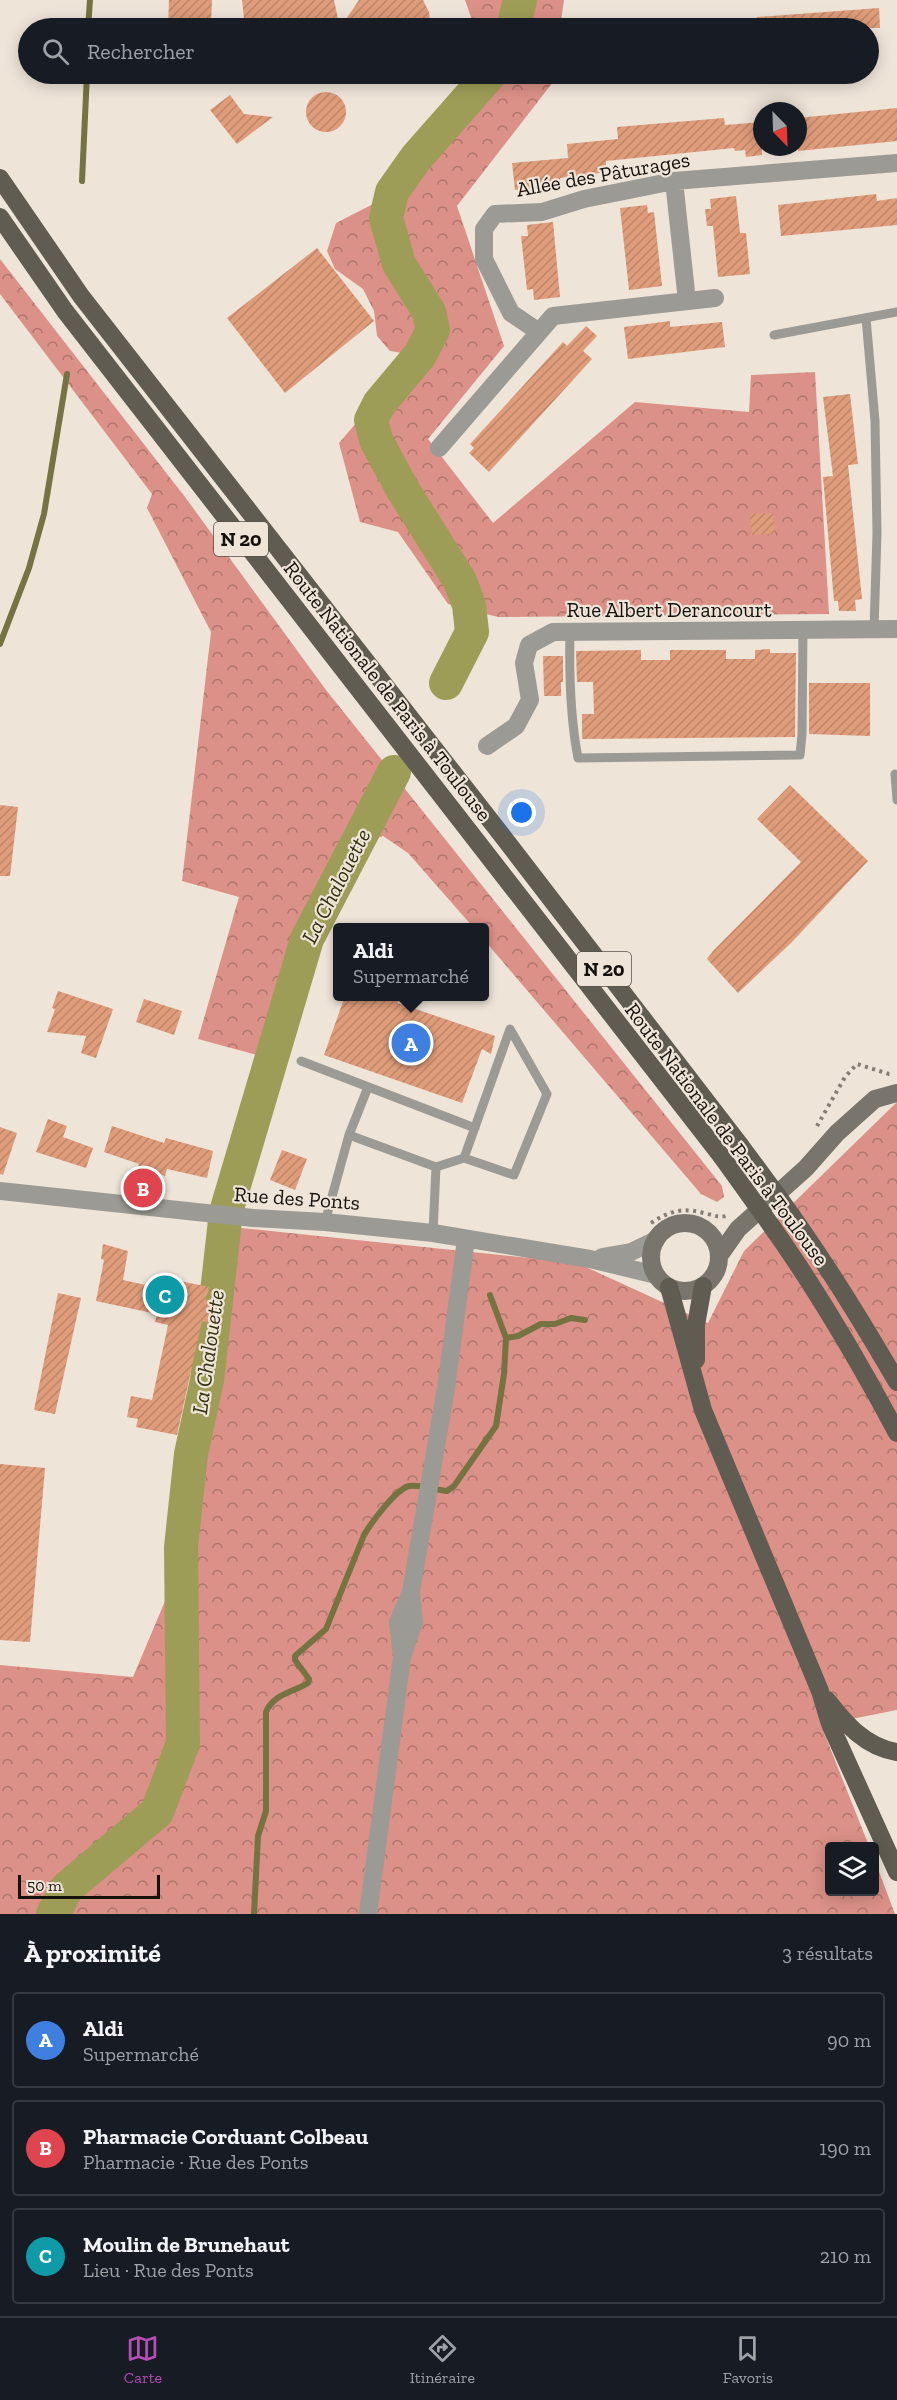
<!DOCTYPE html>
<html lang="fr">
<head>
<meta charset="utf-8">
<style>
	body { margin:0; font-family:"Zilla Slab",serif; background:#242831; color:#f1f3f6 }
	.controls { position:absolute; right:18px; bottom:18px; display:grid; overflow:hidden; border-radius:6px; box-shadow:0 3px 15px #0003 }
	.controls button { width:54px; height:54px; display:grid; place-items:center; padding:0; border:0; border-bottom:2px solid #363941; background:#171b24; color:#f1f3f6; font:30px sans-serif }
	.compass { position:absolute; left:753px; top:102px; width:54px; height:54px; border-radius:50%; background:#171b24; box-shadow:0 3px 15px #0003; rotate:157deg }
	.scale { position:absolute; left:18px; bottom:15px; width:142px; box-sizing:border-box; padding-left:6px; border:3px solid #15110d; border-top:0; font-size:16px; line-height:21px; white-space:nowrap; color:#15110d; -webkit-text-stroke:4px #efe4d8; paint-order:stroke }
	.you { position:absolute; left:522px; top:813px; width:21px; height:21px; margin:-15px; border:4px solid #fff; border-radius:50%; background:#1a73e8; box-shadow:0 0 0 9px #1a73e833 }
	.badge { display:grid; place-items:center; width:39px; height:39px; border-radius:50%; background:#b54fb4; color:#fff; font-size:20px; font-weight:700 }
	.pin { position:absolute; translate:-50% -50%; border:3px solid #fff; box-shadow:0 2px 6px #0006 }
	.popup { position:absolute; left:333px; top:923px; width:156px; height:78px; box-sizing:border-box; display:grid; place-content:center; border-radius:6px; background:#171b24; filter:drop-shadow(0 2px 4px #0005); font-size:20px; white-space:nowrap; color:#9ea1a6 }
	.popup b { font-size:22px; color:#f1f3f6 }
	.popup::after { content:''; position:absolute; left:50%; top:100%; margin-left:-12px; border:12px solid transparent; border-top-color:#171b24 }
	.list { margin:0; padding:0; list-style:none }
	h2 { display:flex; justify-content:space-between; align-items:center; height:78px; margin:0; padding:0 24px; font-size:26px }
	h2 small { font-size:20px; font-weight:400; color:#9ea1a6 }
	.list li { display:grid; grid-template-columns:39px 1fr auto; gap:18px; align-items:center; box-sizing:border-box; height:96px; margin:0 12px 12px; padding:0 12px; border:2px solid #363941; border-radius:6px }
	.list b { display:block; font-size:22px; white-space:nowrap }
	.list p { margin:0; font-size:20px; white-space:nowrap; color:#9ea1a6 }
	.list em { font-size:20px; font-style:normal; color:#9ea1a6 }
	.icon { flex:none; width:33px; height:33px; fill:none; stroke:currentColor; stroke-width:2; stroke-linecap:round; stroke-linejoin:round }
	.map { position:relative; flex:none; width:897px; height:1914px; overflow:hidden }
	.search { position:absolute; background:#171b24; box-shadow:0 3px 15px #0003; left:18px; right:18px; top:18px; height:66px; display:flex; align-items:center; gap:15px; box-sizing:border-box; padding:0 21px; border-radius:33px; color:#9ea1a6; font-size:22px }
	.sheet { height:402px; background:#171b24 }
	nav { display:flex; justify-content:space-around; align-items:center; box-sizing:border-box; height:84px; border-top:2px solid #363941; background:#171b24; font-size:16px; color:#9ea1a6 }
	nav a { display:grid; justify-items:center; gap:3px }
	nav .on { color:#b54fb4 }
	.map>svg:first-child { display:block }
</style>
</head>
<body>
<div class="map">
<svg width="897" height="1914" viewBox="0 0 897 1914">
	<defs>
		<pattern id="forest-crowns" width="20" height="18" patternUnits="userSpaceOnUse" patternTransform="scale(1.5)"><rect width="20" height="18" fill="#db9187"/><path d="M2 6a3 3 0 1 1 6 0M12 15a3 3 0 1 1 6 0" fill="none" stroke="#b0756d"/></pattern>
		<pattern id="building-hatch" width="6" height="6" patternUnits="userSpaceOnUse" patternTransform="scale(1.5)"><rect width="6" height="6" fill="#df9c7a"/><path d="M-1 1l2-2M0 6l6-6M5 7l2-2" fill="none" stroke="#be8568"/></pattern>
	</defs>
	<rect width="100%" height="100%" fill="#efe4d8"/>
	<path fill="url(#forest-crowns)" d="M465 0H564L560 28H488L473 23Z
		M482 74H554L553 82 457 206 504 346 428 439 493 523 635 402 749 412 751 375 815 372 829 614 498 617 448 604 398 532 360 522 339 443 414 355 390 351 377 336 374 311 363 289 335 269 327 251 336 223 381 200 396 169Z
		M0 259 185 497 326 690 722 1186 724 1197 717 1202 701 1194 485 941 484 928 473 927 408 853 383 836 334 854 283 1062 198 1039 239 897 182 881 211 632 147 508 152 494 0 294Z
		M897 1102V1710L821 1725 869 1846H830V1892H874L875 1861 895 1914H0V1665L133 1677 179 1568 241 1228 577 1263 708 1323 744 1251Z"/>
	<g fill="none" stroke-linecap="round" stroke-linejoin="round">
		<path stroke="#757341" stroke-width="6" d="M88 28 90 0
			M82 181 87 74
			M0 644 29 568 44 514 67 374
			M506 1338 518 1336 541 1324H555L571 1318 585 1320
			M254 1914 258 1836 266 1811V1712C273 1694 294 1692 308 1683L309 1679 295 1660V1656L326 1629 364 1535C371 1523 396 1489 409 1486 420 1484 436 1490 447 1491L454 1486 496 1426 504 1374 506 1338 490 1295"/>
		<path stroke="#9e9d57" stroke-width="34" d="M513 28 520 0
			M446 683 472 632 469 605 460 581 403 490 376 440 371 420 379 404 420 355 433 330 429 312 399 264 386 218 392 192 416 158 490 74
			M53 1914 67 1888 157 1812 183 1743 181 1547 191 1454 207 1380 226 1212 307 939 394 772"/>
	</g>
	<path fill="url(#building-hatch)" d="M169 0H212L211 24H195L194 28H168Z
		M242 0H334L340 28 359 0H423L429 12 431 28H245Z
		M879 8 880 28H757V17Z
		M306 112a20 20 0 1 1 40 0a20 20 0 1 1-40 0Z
		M230 95 244 114 273 117 237 144 210 110Z
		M897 108V141L798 151V118Z
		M724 118 725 125 762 122V155L746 157 745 150 735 151 734 148 606 161V166L599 167 600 173 560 178 561 185 515 190 512 163 568 158 567 144 618 139 617 127Z
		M876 194 877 201 897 198V225L781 236 778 205Z
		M736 196 740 233H746L750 274 718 277 713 226H707L705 209H711L710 199Z
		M647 205 648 213 654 212 662 286 629 290 620 208Z
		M553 222 560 297 534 300 533 289 527 290 521 236H528L527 225Z
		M317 248 374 321 285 393 227 318Z
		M670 321V327L722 322 725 347 628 359 624 327Z
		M586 326 597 336 583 351 592 359 489 472 469 453 474 448 470 444 563 342 567 346Z
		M850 394 858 464 848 465 862 599 855 600 856 611H839L838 601H834L823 477 833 476 823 397Z
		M773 513 775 534 752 535 750 514Z
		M770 649V653H796L795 737 582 739V714H594L593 682H577L576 651 641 650V660H670V650H726V659H755V650Z
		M543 656H563V682H561V696H544Z
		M809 683H870V736L809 734Z
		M790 785 868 861 791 943 738 993 707 959 713 951 801 862 757 819Z
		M0 805 18 807 10 876H0Z
		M58 991 113 1009 96 1058 81 1053 86 1036 47 1032 55 1009 52 1008Z
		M345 996H400L398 1003 495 1036 491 1054 482 1049 462 1103 324 1055Z
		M144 999 182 1011 174 1035 136 1022Z
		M48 1119 67 1126 63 1137 93 1148 86 1168 36 1152Z
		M112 1126 164 1143 166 1138 213 1151 207 1178 167 1169 165 1176 138 1167 139 1164 104 1152Z
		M0 1127 17 1133 3 1175 0 1174Z
		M282 1150 307 1159 295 1190 270 1180Z
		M103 1244 128 1251 123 1280 173 1291 175 1280 209 1287 206 1300 217 1302 213 1324 202 1321 177 1435 136 1427 138 1419 127 1417 131 1396 152 1400 168 1325 155 1322 157 1314 96 1301 104 1260 101 1259Z
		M58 1293 81 1298 55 1414 34 1410Z
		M0 1464 45 1468 30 1642 0 1640Z"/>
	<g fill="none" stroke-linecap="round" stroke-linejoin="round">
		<path stroke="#847c74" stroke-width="4" stroke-dasharray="3 4.5" stroke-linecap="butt" d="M817 1126 845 1077 857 1064 889 1074H893
			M651 1223C671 1210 684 1207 707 1214 714 1215 719 1218 726 1216"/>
		<path stroke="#9c9a94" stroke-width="9" d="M866 318 875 421 877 533 874 630
			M774 335 897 312
			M570 632C569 674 570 716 578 758L800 755 802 734 803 630
			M895 774 897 800
			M301 1061 475 1128
			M349 1135 436 1167 464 1158 514 1175 547 1094 510 1029 464 1158
			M325 1222 349 1135 368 1087
			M433 1233 436 1167"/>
		<path stroke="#9c9a94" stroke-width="18" d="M674 181 687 301
			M539 332 511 313 484 259V229L495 214 542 212 584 199 674 181 897 163
			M439 448 553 316 715 298
			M487 746 516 726 530 700 524 663 529 645 553 632 897 629
			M0 1191 253 1218 325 1222 433 1233 590 1259 656 1275
			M602 1257 631 1252 656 1240
			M402 1657 398 1622 411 1592 446 1388 466 1239
			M368 1914 402 1657 414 1622 411 1593"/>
		<path stroke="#79756d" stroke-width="18" d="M651 1257a34 34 0 1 1 68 0a34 34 0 1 1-68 0Z
			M719 1256 738 1229 806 1168 837 1133 875 1099 897 1093"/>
		<path stroke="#605c51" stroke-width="18" d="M0 178 81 296 504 838 740 1145
			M0 217 65 311 722 1157
			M777 1195C821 1255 860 1318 897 1382
			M760 1210C812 1281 856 1356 897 1433
			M669 1287 703 1410 820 1691 830 1724 897 1872
			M696 1360V1325L703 1286
			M827 1700C846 1724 865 1747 897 1752"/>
		<path stroke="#605c51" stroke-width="18" d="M740 1145 777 1195
			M722 1157 760 1210"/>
	</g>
	<g text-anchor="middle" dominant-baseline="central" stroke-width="4.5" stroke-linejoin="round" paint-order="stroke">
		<g fill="#efe4d8" stroke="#56504a" stroke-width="1.5">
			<rect x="214" y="522" width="54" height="34" rx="4.5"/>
			<rect x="577" y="952" width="54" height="34" rx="4.5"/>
		</g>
		<g font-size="20" font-weight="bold" fill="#15110d">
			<text x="241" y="539">N 20</text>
			<text x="604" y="969">N 20</text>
		</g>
		<g font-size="21" fill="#15110d" stroke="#efe4d8">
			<text transform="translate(603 174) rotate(-10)">Allée des Pâturages</text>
			<text x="669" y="609">Rue Albert Derancourt</text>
			<text transform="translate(388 691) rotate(52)">Route Nationale de Paris à Toulouse</text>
			<text transform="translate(727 1134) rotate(53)">Route Nationale de Paris à Toulouse</text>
			<text transform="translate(297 1198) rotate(4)">Rue des Ponts</text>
		</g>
		<g font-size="22" font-style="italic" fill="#302f0f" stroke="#efe4d8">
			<text transform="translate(336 886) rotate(-63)">La Chalouette</text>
			<text transform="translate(208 1352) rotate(-82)">La Chalouette</text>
		</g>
	</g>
</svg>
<div class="controls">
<button><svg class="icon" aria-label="layers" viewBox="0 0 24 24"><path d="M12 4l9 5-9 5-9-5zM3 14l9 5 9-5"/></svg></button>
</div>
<svg class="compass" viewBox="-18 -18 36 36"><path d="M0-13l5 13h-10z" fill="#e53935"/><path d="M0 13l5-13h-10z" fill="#9ea1a6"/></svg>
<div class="scale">50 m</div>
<div class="you"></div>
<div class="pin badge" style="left:411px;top:1043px;background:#3f7fe0">A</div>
<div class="popup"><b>Aldi</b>Supermarché</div>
<div class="pin badge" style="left:143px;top:1188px;background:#e0444e">B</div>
<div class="pin badge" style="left:165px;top:1295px;background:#0f9aa8">C</div>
<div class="search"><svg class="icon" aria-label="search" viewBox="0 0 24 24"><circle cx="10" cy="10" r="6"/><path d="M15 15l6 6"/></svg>Rechercher</div>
</div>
<section class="sheet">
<h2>À proximité<small>3 résultats</small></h2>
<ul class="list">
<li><span class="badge" style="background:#3f7fe0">A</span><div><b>Aldi</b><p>Supermarché</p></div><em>90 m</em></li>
<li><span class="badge" style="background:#e0444e">B</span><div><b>Pharmacie Corduant Colbeau</b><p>Pharmacie · Rue des Ponts</p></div><em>190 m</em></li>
<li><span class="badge" style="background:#0f9aa8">C</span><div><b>Moulin de Brunehaut</b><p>Lieu · Rue des Ponts</p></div><em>210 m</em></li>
</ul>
</section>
<nav>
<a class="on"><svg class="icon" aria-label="map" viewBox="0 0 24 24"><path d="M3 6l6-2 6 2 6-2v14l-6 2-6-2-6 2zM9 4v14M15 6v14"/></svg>Carte</a>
<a><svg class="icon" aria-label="directions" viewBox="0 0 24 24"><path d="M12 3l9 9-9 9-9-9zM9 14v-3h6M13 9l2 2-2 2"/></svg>Itinéraire</a>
<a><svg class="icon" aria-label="saved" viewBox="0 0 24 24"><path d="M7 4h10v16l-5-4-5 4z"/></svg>Favoris</a>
</nav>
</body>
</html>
